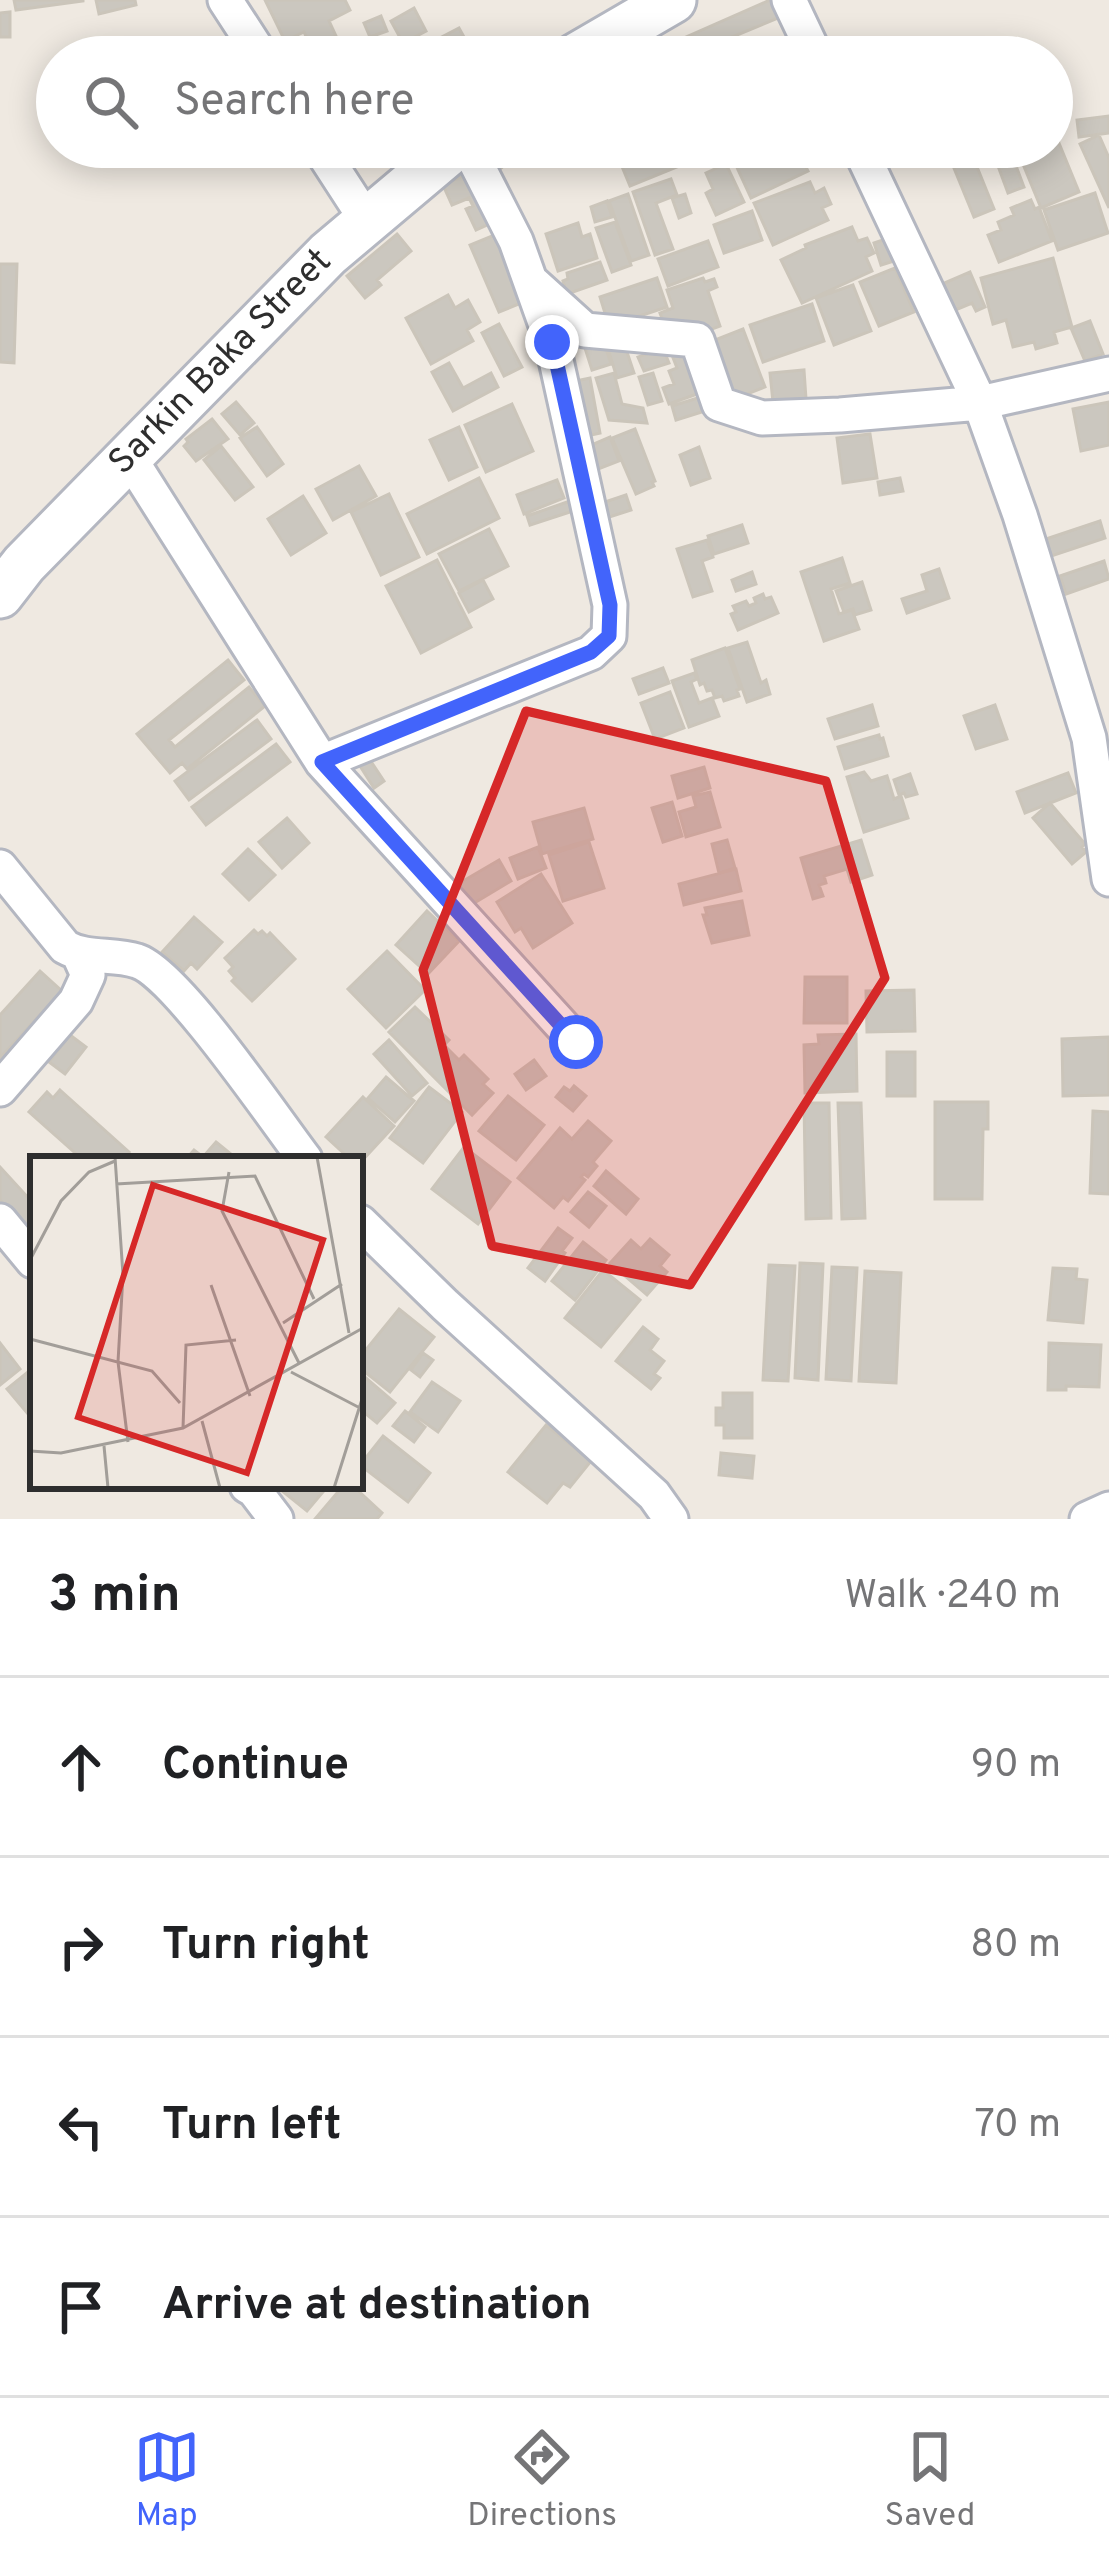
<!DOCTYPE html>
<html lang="en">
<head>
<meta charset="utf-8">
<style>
	body { margin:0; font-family:Overpass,sans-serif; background:#f6f6f6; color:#202124 }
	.stop { position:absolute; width:36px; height:36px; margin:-27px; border:9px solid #4264fb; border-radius:50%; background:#fff }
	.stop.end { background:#4264fb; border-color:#fff; box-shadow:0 3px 12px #0008 }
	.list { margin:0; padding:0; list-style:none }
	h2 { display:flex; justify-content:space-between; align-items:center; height:156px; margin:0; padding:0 48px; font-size:51px }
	h2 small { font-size:39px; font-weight:400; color:#757577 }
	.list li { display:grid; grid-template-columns:78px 1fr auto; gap:36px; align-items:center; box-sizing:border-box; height:180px; padding:0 48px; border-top:3px solid #e0e0e0 }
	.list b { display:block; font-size:45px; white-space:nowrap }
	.list em { font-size:39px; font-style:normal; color:#757577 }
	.icon { flex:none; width:66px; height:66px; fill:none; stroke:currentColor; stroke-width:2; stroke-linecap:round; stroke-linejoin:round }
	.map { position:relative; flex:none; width:1109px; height:1519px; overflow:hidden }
	.search { position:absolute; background:#fff; box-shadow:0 6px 30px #0003; left:36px; right:36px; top:36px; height:132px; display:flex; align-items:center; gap:30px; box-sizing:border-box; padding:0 42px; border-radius:66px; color:#757577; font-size:45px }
	.sheet { height:876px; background:#fff }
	nav { display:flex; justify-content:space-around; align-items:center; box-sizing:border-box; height:168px; border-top:3px solid #e0e0e0; background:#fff; font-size:33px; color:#757577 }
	nav a { display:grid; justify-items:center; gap:6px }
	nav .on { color:#4264fb }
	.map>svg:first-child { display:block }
</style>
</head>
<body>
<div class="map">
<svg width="1109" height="1519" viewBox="0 0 1109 1519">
	<rect width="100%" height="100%" fill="#efe9e1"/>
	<path fill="#cbc7bf" stroke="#cbc5ba" stroke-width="3" d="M14 0H83V1L16 10Z
		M96 0H135L136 5 99 14Z
		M265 0H345L350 10 329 21 336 36 311 47 304 32 285 41Z
		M770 0H776L783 16 684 57 677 41Z
		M414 8 426 31 403 43 391 21Z
		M10 12V37H0V13Z
		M381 16 387 31 370 37 364 23Z
		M459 28 475 57H415L413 52Z
		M941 40 949 57H904Z
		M1109 116V133L1079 137 1077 120Z
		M1052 126 1079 192 1041 208 1016 147H1052Z
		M1099 135 1109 158V208L1080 144Z
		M532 147 508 166 506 164 501 168 496 161 501 157 494 147Z
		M614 147H634L639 161 673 147H694L699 158 630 186Z
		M765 147H796L808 171 751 198 734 161Z
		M956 147H969L994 209 974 217 947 151Z
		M991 147H1009L1024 187 1008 193Z
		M726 164 744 202 716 215 706 193 713 189 706 173Z
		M474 171 496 221 476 230 466 209 473 206 469 198 452 205 443 185Z
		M671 179 677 195 656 203 673 249 655 255 633 192Z
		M810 182 815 193 824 188 831 204 822 208 828 220 773 245 754 203Z
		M1095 193 1108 233 1058 250 1044 210Z
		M628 194 649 255 631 261 609 201Z
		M685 194 691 213 679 218 672 198Z
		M1031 200 1035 209 1039 207 1052 241 999 262 988 235 1001 230 998 222 1014 215 1011 208Z
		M607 201 612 217 595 222 591 207Z
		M752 211 762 240 724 253 714 225Z
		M615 222 631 265 612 272 596 228Z
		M578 223 582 237 590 234 597 258 558 271 546 234Z
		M852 227 858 241 867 238 874 253 866 257 872 271 802 303 781 260 806 248 805 245Z
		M502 232 531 299 499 312 470 245Z
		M397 234 411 251 377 280 381 285 365 298 347 276Z
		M889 238 897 260 881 265 874 243Z
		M708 241 718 267 668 286 658 259Z
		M1053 258 1072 327 1054 332 1057 343 1036 349 1034 342 1013 347 1006 320 993 324 981 278Z
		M600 262 607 280 567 294 563 281 568 279 567 273Z
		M0 264H17L14 363 0 362Z
		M895 268 914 312 879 326 860 282Z
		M970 272 985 307 976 311 972 303 953 311 942 284Z
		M657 278 667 307 609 326 600 297Z
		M703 278 705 282 714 279 717 287 708 291 720 326 684 339 668 335 660 313 673 308 667 290Z
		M853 285 871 331 834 345 816 298Z
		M448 295 455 308 468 300 480 322 467 330 473 341 431 364 406 318Z
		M812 304 824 341 763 362 750 325Z
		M1090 321 1103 354 1085 361 1071 328Z
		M499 324 522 367 504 376 482 333Z
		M743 329 765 387 724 403 702 345Z
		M621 334 634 373 617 378 605 339Z
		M603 339 611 364 592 370 584 345Z
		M696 346 711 389 669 404 663 388 674 384 669 371 677 368 672 355Z
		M663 348 669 363 644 371 638 357Z
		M449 363 463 388 491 373 498 387 453 411 432 372Z
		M804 370 806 399 773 402 770 373Z
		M614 373 622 404 643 408 647 423 609 420 596 378Z
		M653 373 662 401 648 405 639 377Z
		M590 378 600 433 587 436 576 381Z
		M701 397 705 411 676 420 672 406Z
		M236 402 254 423 240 435 222 414Z
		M1109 402V445L1081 451 1073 409Z
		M512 404 533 451 486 472 465 425Z
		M212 419 228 439 196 461 184 446 188 442 186 439Z
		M257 427 283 464 267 476 240 438Z
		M459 427 477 467 449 480 430 440Z
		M635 429 655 481 652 482 654 486 636 494 612 438Z
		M870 434 877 478 843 483 837 438Z
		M610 437 619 461 598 469 589 446Z
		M221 446 253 487 235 500 204 460Z
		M699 447 710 478 691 485 680 455Z
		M359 466 376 496 333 520 316 489Z
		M479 478 499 518 427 554 407 514Z
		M900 478 903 491 880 495 878 482Z
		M557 480 564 498 524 514 517 495Z
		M389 494 419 557 381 575 351 512Z
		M626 495 631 510 606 518 602 503Z
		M303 496 326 533 291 555 268 519Z
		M570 501 573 511 530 525 527 516Z
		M1100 521 1105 538 1051 556 1046 539Z
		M742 525 748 543 714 554 708 536Z
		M489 529 508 566 459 591 439 554Z
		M707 540 713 557 702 561 712 591 693 597 677 549Z
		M842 558 850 583 831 589 839 614 852 610 859 629 824 641 801 572Z
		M437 560 471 627 421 653 386 586Z
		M1104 561 1109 579 1066 594 1060 576Z
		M939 569 949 598 907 613 902 599 927 591 922 575Z
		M752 572 756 584 736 591 732 580Z
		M483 580 493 599 469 612 459 593Z
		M862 582 871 610 855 615 853 609 844 612 836 591Z
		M763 594 765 599 771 597 778 613 738 630 731 614 736 612 733 606 746 601 749 606 756 603 754 598Z
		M747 642 761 683 766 680 770 694 747 702 728 648Z
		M725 648 740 689 737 690 739 696 724 701 722 696 715 698 712 690 707 691 704 683 700 685 692 660Z
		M228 660 244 680 169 740 175 747 249 687 265 706 187 769 182 763 170 773 137 734Z
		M663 668 669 683 639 694 633 679Z
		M694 673 697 679 691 682 699 703 712 698 719 716 689 727 672 681Z
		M670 692 684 728 655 739 641 703Z
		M872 705 878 726 835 739 828 719Z
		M995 705 1007 739 976 749 964 716Z
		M257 720 271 739 189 800 175 781Z
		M879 735 880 739 883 738 888 756 845 769 838 747Z
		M276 744 290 762 206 825 192 807Z
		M370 760 384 781 374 788 360 766Z
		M704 767 710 788 678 798 672 776Z
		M864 772 871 781 887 776 894 799 901 796 908 818 864 832 847 777Z
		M1068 773 1076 793 1025 813 1017 792Z
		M910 774 917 794 906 797 904 793 899 795 894 780Z
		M710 792 720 827 686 837 679 812 696 807 693 796Z
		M672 802 682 836 663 842 652 808Z
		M1050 803 1085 844 1082 847 1086 852 1072 864 1033 818Z
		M584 808 593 839 542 854 533 822Z
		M287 818 309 843 282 868 259 842Z
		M727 840 735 868 719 873 712 844Z
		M861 840 872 875 851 882 847 869 824 876 826 883 819 885 823 896 813 899 801 858Z
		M589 842 604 888 563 901 549 855Z
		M538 847 546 868 518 879 510 858Z
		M248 849 275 875 249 900 223 874Z
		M499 860 511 881 471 905 458 884Z
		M736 869 741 891 684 905 679 884Z
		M541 874 572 923 533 948 521 928 515 932 497 902Z
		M742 901 749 935 712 943 703 915H707L705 908Z
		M427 911 459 941 428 974 396 945Z
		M194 917 222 942 197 969 191 963 184 971 162 952Z
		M254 930 258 934 262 931 267 936 270 933 295 959 252 1001 232 981 235 978 229 971 233 967 225 958Z
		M387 951 425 990 386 1028 348 989Z
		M40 971 62 991 0 1058V1015Z
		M805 977H847V1023H804Z
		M914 990 915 1031 867 1032 866 991Z
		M415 1007 449 1040 444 1045 459 1060 464 1055 488 1079 483 1084 493 1093 472 1115 389 1032Z
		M856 1034 857 1091 805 1093 804 1045 819 1044 818 1035Z
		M70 1035 86 1047 65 1074 49 1062Z
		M1109 1037V1095L1063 1096 1062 1039Z
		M389 1040 427 1083 412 1096 374 1054Z
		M887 1052H915V1096H887Z
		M534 1060 546 1076 526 1090 515 1074Z
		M386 1077 414 1101 395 1122 368 1098Z
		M574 1086 586 1096 573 1111 556 1097 564 1087 570 1091Z
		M429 1087 462 1112 423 1163 390 1138Z
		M60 1090 129 1152 122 1159H82L29 1112 47 1092 53 1098Z
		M508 1096 544 1125 516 1160 479 1131Z
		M363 1097 394 1126 360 1163V1159H350L326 1137Z
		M935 1102H988V1129H983L982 1199H935Z
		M804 1103H829L831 1218 806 1219Z
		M838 1103H861L865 1218 842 1219Z
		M1093 1111 1109 1112V1194L1090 1193Z
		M588 1121 611 1141 593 1162 597 1166 588 1177 584 1174 581 1177 585 1180 568 1201 563 1197 554 1208 518 1178 560 1128 572 1139Z
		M216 1142 237 1159H186L194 1150 203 1157Z
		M464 1147 510 1182 478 1224 432 1189Z
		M0 1167 33 1203V1229L29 1232 0 1200Z
		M606 1171 638 1199 626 1214 594 1186Z
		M588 1192 606 1206 589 1227 571 1212Z
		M558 1228 572 1238 562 1251 565 1253 545 1281 528 1268Z
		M650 1239 669 1255 660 1266 667 1272 647 1295 610 1263 631 1240 641 1249Z
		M583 1242 606 1260 575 1300 552 1281Z
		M800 1263 823 1264 818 1380 795 1378Z
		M769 1265 795 1266 788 1381 763 1380Z
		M832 1267 857 1268 851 1381 826 1379Z
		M1053 1268 1077 1269 1076 1279 1087 1280 1083 1323 1048 1320Z
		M603 1270 640 1300 601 1347 565 1318Z
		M865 1271 901 1273 896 1383 859 1381Z
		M399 1309 434 1337 390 1392 360 1368V1357Z
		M643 1327 658 1339 650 1350 664 1361 654 1374 660 1378 651 1389 616 1361Z
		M0 1343 20 1369 0 1385Z
		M1049 1343 1101 1345 1099 1387 1066 1386V1390H1048Z
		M423 1353 433 1360 420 1377 411 1370Z
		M33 1368V1420L7 1389Z
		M360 1373 395 1403 377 1423 360 1409Z
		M432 1382 460 1401 438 1432 410 1412Z
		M723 1393H752V1438H724V1425H716V1408H723Z
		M405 1411 425 1427 414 1442 393 1426Z
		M546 1425 591 1461 570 1487 563 1483 547 1503 508 1472Z
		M383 1436 430 1473 408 1502 360 1465Z
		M721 1453 754 1456 752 1478 719 1475Z
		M276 1486H328L307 1511Z
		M343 1486H353L382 1513 377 1519H315Z"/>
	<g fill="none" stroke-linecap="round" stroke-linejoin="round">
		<g stroke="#b4b7c1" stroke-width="39">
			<path id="street" d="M225 0 262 57
				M789 0 816 57
				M319 147 367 221
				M859 147 980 403 1020 515 1089 738 1109 879
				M533 283 585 330 697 340 719 404 762 418 840 415 980 403 1109 374
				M129 457 322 762 576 1041
				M322 762 591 653 609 636 610 605 552 342 516 241 468 147
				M0 867 65 947C88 960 113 953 137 961 176 973 275 1120 305 1159
				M0 1089 76 1001 88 975 79 955
				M0 1221 33 1261
				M360 1222 445 1305 654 1495 671 1519
				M247 1486 254 1490 276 1519
				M1087 1519 1109 1509"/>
		</g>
		<g stroke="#b4b7c1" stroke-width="51">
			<g id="secondary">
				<path d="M575 57 673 0"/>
				<path id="s1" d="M0 595 24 564 328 254 455 147"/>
			</g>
		</g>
		<use href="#street" stroke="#fff" stroke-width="33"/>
		<use href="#secondary" stroke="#fff" stroke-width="45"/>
	</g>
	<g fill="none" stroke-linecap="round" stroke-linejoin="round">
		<path stroke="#4264fb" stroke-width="15" d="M552 342 610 605 609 636 591 652 322 762 576 1042"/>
	</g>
	<path fill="#d62828" fill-opacity="0.2" stroke="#d62828" stroke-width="9" stroke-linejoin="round" d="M526 711 826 781 885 978 690 1285 492 1246 423 970Z"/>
	<g text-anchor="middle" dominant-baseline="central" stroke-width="9" stroke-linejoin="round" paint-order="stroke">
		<g font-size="36" fill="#2e2e2e" stroke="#fff">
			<text stroke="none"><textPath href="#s1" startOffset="321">Sarkin Baka Street</textPath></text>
		</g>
	</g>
	<g transform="translate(30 1156)">
		<rect width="333" height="333" fill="#efe9e1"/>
		<path fill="none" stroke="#a29e99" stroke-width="3" d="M85 1 93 119 88 206 98 286M287 1 319 177M199 16 192 55 269 207M86 28 225 20 284 143M0 104 31 45 59 16 85 5M181 129 220 240M253 167 312 128M0 183 122 215 150 247M261 216 330 252M172 265 190 332M153 272 156 189 206 184M74 290 78 332M0 295 31 297 153 272 333 172M304 332 333 240"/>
		<path fill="#d62828" fill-opacity="0.15" stroke="#d62828" stroke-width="6" d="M123 29 293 84 217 317 48 261Z"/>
		<rect width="333" height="333" fill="none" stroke="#2e2e2e" stroke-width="6"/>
	</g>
</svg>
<div class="stop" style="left:576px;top:1042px"></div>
<div class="stop end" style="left:552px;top:342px"></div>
<div class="search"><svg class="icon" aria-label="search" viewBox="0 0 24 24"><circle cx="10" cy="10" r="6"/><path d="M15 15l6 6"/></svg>Search here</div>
</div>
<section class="sheet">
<h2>3 min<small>Walk · 240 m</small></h2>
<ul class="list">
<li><svg class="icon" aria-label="ahead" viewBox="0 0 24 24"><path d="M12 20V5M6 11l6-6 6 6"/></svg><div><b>Continue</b></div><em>90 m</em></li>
<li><svg class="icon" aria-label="right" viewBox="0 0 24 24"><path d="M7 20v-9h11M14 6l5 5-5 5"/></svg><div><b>Turn right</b></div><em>80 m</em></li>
<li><svg class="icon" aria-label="left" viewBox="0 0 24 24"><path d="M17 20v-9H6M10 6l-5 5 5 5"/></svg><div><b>Turn left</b></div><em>70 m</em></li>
<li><svg class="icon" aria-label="arrive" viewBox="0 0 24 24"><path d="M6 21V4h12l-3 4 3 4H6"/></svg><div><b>Arrive at destination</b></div></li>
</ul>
</section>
<nav>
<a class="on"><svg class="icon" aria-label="map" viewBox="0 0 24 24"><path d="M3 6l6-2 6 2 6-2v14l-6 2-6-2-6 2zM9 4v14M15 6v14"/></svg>Map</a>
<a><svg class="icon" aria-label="directions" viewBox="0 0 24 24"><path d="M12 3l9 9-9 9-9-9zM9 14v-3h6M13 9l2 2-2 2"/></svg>Directions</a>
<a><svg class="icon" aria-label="saved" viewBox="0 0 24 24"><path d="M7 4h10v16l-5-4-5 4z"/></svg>Saved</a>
</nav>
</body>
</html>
